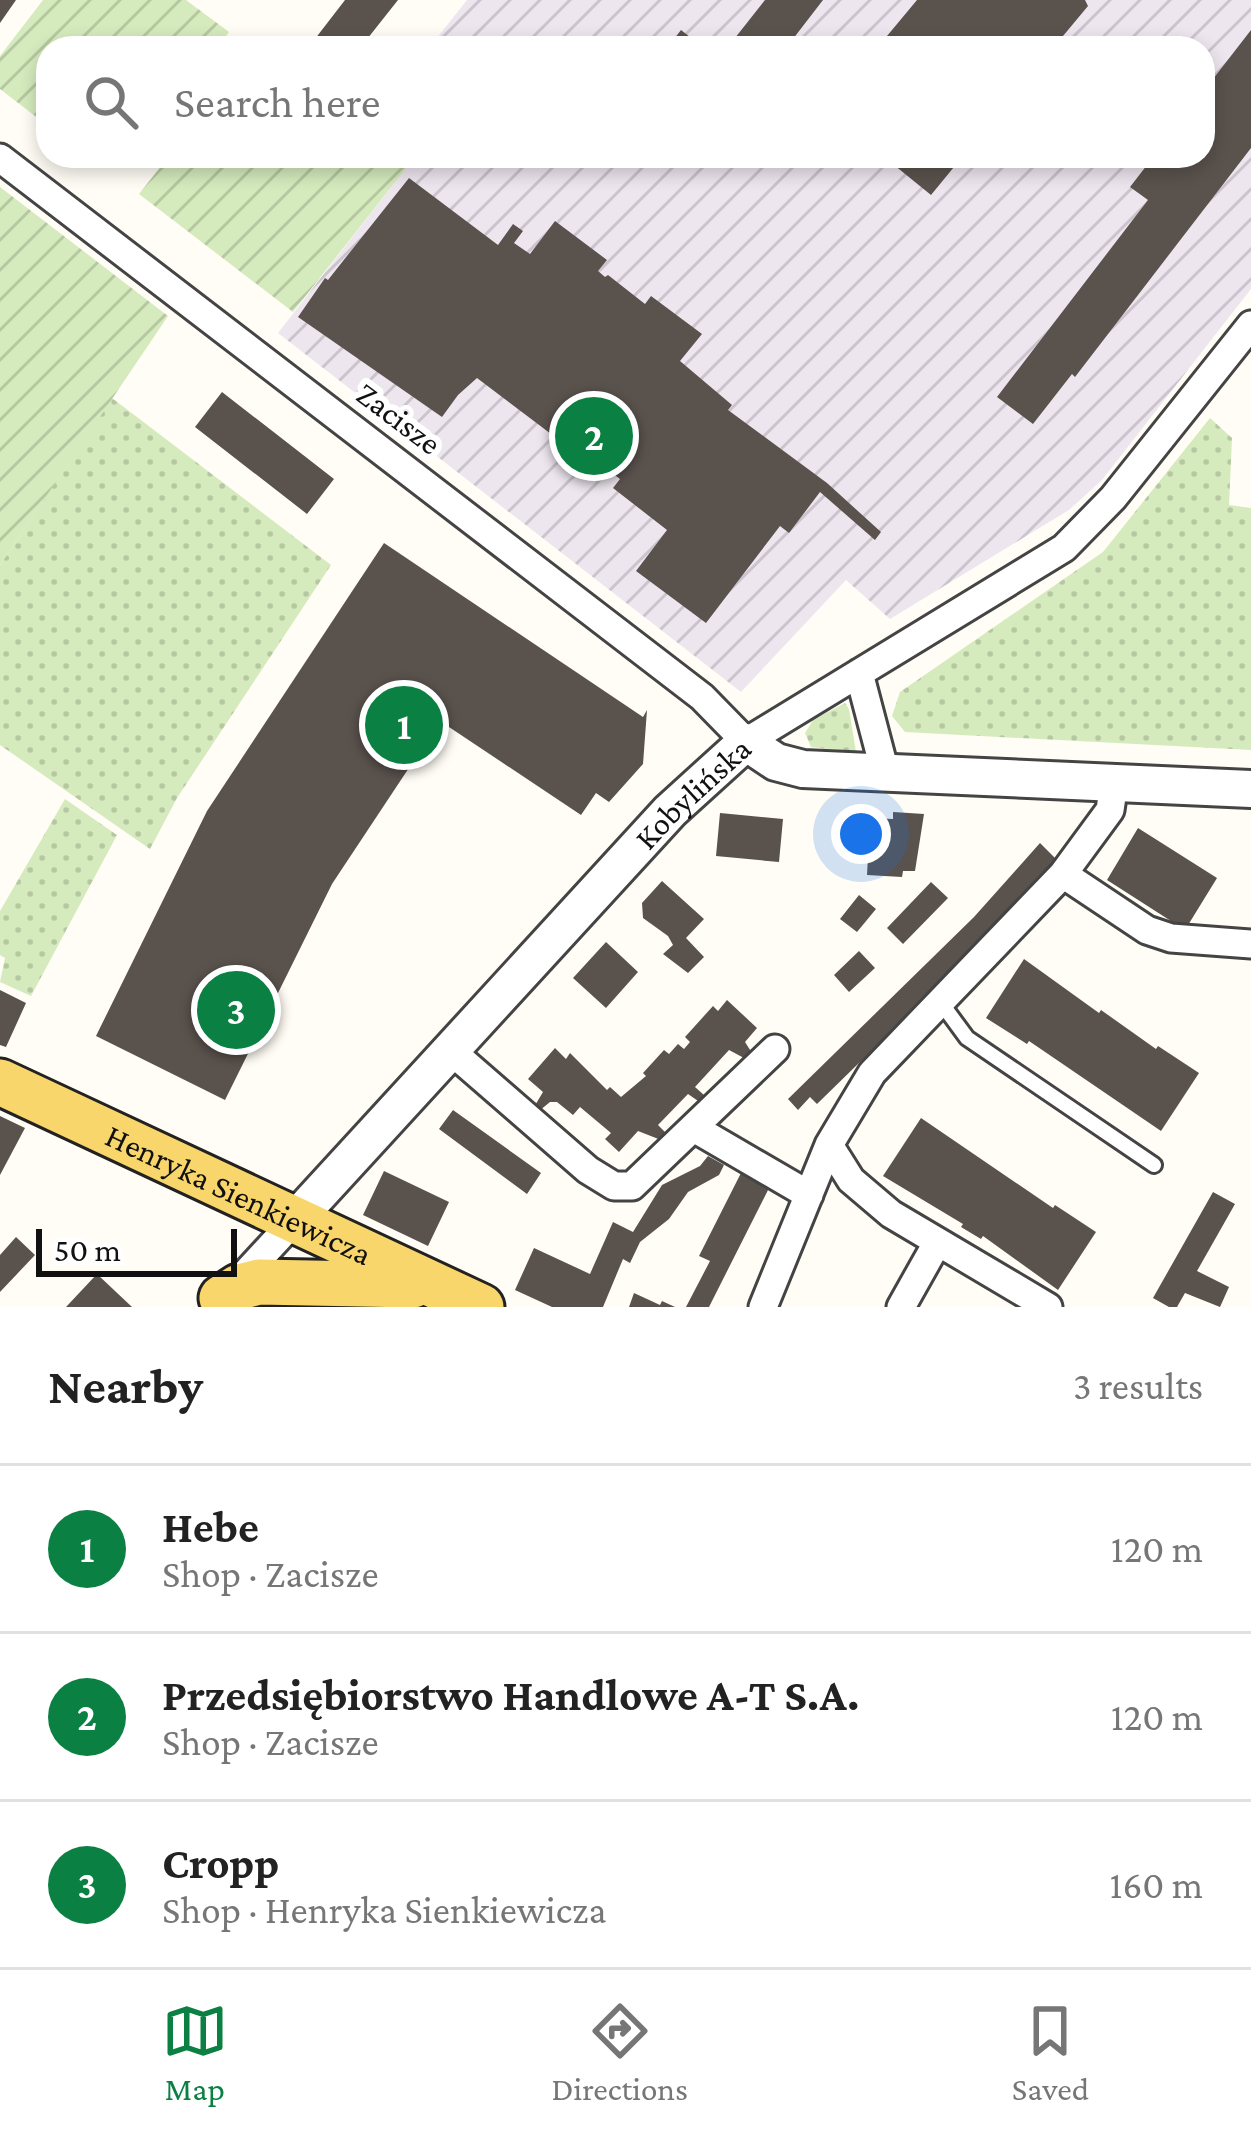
<!DOCTYPE html>
<html lang="en">
<head>
<meta charset="utf-8">
<style>
	body { margin:0; font-family:"Crimson Pro",serif; background:#f2f2f2; color:#222 }
	.scale { position:absolute; left:36px; bottom:30px; width:201px; box-sizing:border-box; padding-left:12px; border:6px solid #111; border-top:0; font-size:33px; line-height:42px; white-space:nowrap; color:#111; -webkit-text-stroke:9px #fff; paint-order:stroke }
	.you { position:absolute; left:861px; top:834px; width:42px; height:42px; margin:-30px; border:9px solid #fff; border-radius:50%; background:#1a73e8; box-shadow:0 0 0 18px #1a73e833 }
	.badge { display:grid; place-items:center; width:78px; height:78px; border-radius:50%; background:#0b8043; color:#fff; font-size:39px; font-weight:700 }
	.pin { position:absolute; translate:-50% -50%; border:6px solid #fff; box-shadow:0 3px 12px #0006 }
	.list { margin:0; padding:0; list-style:none }
	h2 { display:flex; justify-content:space-between; align-items:center; height:156px; margin:0; padding:0 48px; font-size:51px }
	h2 small { font-size:39px; font-weight:400; color:#767676 }
	.list li { display:grid; grid-template-columns:78px 1fr auto; gap:36px; align-items:center; box-sizing:border-box; height:168px; padding:0 48px; border-top:3px solid #e0e0e0 }
	.list b { display:block; font-size:45px; white-space:nowrap }
	.list p { margin:0; font-size:39px; white-space:nowrap; color:#767676 }
	.list em { font-size:39px; font-style:normal; color:#767676 }
	.icon { flex:none; width:66px; height:66px; fill:none; stroke:currentColor; stroke-width:2; stroke-linecap:round; stroke-linejoin:round }
	.map { position:relative; flex:none; width:1251px; height:1307px; overflow:hidden }
	.search { position:absolute; background:#fff; box-shadow:0 6px 18px #0003; left:36px; right:36px; top:36px; height:132px; display:flex; align-items:center; gap:30px; box-sizing:border-box; padding:0 42px; border-radius:36px; color:#767676; font-size:45px }
	.sheet { height:660px; background:#fff }
	nav { display:flex; justify-content:space-around; align-items:center; box-sizing:border-box; height:168px; border-top:3px solid #e0e0e0; background:#fff; font-size:33px; color:#767676 }
	nav a { display:grid; justify-items:center; gap:6px }
	nav .on { color:#0b8043 }
	.map>svg:first-child { display:block }
</style>
</head>
<body>
<div class="map">
<svg width="1251" height="1307" viewBox="0 0 1251 1307">
	<defs>
		<pattern id="industrial-furrows" width="10" height="10" patternUnits="userSpaceOnUse" patternTransform="scale(3)"><rect width="10" height="10" fill="#eee6ef"/><path d="M-1 1l2-2M0 10L10 0M9 11l2-2" fill="none" stroke="#cbc4cc"/></pattern>
		<pattern id="grass-dots" width="8" height="8" patternUnits="userSpaceOnUse" patternTransform="scale(3)"><rect width="8" height="8" fill="#d5ebbd"/><path d="M2 2h.1M6 6h.1" fill="none" stroke="#b6c8a1" stroke-width="1.8" stroke-linecap="round"/></pattern>
		<pattern id="garden-furrows" width="10" height="10" patternUnits="userSpaceOnUse" patternTransform="scale(3)"><rect width="10" height="10" fill="#d5ebbd"/><path d="M-1 1l2-2M0 10L10 0M9 11l2-2" fill="none" stroke="#b6c8a1"/></pattern>
	</defs>
	<rect width="100%" height="100%" fill="#fffdf5"/>
	<path fill="url(#industrial-furrows)" d="M467 0H1251V289L1102 480 1069 510 890 619 846 580 741 692 278 333 406 168 392 156H1203V48H429Z"/>
	<path fill="url(#grass-dots)" d="M112 398 331 565 177 798 150 849 0 745V565Z
		M1210 418 1232 438 1229 505 1251 508V750L905 732 892 716 900 692 1103 552Z
		M845 703 849 709 856 752 811 747 805 733 813 720Z
		M65 799 117 835 31 996 0 982 5 958 0 955V911Z"/>
	<path fill="url(#garden-furrows)" d="M43 0H186L229 32 217 48H48V126L0 89V56Z
		M169 156H392L407 167 293 312 139 194Z
		M0 187 168 316 0 565Z"/>
	<path fill="#5a524d" d="M0 0H16L0 23Z
		M345 0H398L360 48H308Z
		M765 0H823L786 48H748L735 38Z
		M917 0H1085L1088 6 1053 48H877Z
		M681 30 704 48H667Z
		M1251 30V148L1075 377 1072 374 1033 424 997 397 1148 200 1130 187 1154 156H1203V92Z
		M883 156H963L931 195Z
		M409 178 498 245 513 224 523 231 514 243 530 254 555 221 607 260 598 271 605 277 608 275 645 304 651 296 702 334 680 361 732 405 728 410 827 483 881 532 875 540 820 492 789 533 780 526 706 623 636 571 667 530 613 488 620 479 562 435 559 440 477 378 458 395 442 417 298 317 325 278 328 280 343 261Z
		M222 392 334 479 307 514 195 427Z
		M384 543 643 717 647 710 643 764 609 802 596 793 581 815 440 721 332 884 225 1100 96 1036 207 811Z
		M893 812 924 814 915 871H903L902 877 867 875 870 818 893 819Z
		M720 813 783 819 779 862 716 856Z
		M1138 828 1217 878 1185 930 1107 880Z
		M1040 843 1057 860 991 934 817 1104 810 1097 798 1110 788 1099 974 917Z
		M662 881 704 919 686 938 704 957 688 973 663 954 673 945 668 936 643 918 642 903Z
		M931 882 948 898 903 944 887 928Z
		M859 895 876 909 857 932 840 919Z
		M606 942 638 972 606 1008 573 978Z
		M859 951 875 968 849 992 834 975Z
		M1024 959 1099 1013 1101 1010 1156 1049 1158 1046 1199 1073 1161 1131 1029 1041 1027 1044 986 1018Z
		M0 990 26 1003 6 1047 0 1045Z
		M727 1000 757 1028 745 1042 752 1053 744 1058 729 1050 695 1087 704 1095 701 1103 688 1094 658 1125 665 1132 661 1140 638 1131 619 1152 605 1139 611 1133 580 1107 573 1115 557 1102H550L539 1111 534 1107 543 1092 528 1079 555 1048 566 1059 570 1053 607 1090 610 1087 621 1097 646 1076 643 1073 664 1050 669 1054 678 1044 684 1049 690 1042 685 1037 713 1006 718 1011Z
		M453 1110 541 1173 527 1194 439 1129Z
		M0 1116 25 1128 0 1175Z
		M921 1118 1053 1208 1055 1205 1096 1232 1058 1290 983 1236 981 1239 961 1227 963 1224 883 1176Z
		M708 1156 724 1165 719 1175 688 1192 669 1219 640 1242 630 1263 623 1259 603 1307H552L515 1290 534 1248 590 1274 613 1222 633 1232 662 1185 700 1166Z
		M384 1171 449 1202 428 1246 363 1215Z
		M741 1173 769 1188 709 1307H686L710 1261 699 1256Z
		M1213 1192 1235 1204 1197 1271 1229 1287 1220 1307 1185 1293 1177 1307H1169L1153 1298Z
		M16 1237 35 1255 0 1292V1255Z
		M97 1274 132 1307H66Z
		M634 1293 660 1305 662 1301 675 1307H629Z"/>
	<g fill="none" stroke-linecap="round" stroke-linejoin="round">
		<g stroke="#444" stroke-width="20">
			<path id="service" d="M942 1004 967 1038 1154 1165"/>
		</g>
		<g stroke="#444" stroke-width="33">
			<path id="minor" d="M0 158 702 697 746 742 1064 548 1113 498 1251 325
				M859 673 885 772
				M1063 874 1147 930 1171 938 1251 944
				M450 1050 588 1170 614 1186H632L775 1049
				M694 1128 809 1195
				M829 1145 851 1180 891 1214 1048 1307
				M234 1286 294 1221
				M763 1307 829 1145 872 1073 1063 874 1110 810 1114 783
				M901 1307 937 1243"/>
		</g>
		<g stroke="#444" stroke-width="42">
			<g id="tertiary">
				<path id="s1" d="M294 1221 670 811 746 742 776 762 803 769 1251 789"/>
			</g>
		</g>
		<g stroke="#222" stroke-width="51">
			<g id="primary">
				<path id="s2" d="M0 1082 481 1307"/>
				<path d="M222 1298 239 1287 259 1282 413 1285"/>
			</g>
		</g>
		<use href="#service" stroke="#fff" stroke-width="14"/>
		<use href="#minor" stroke="#fff" stroke-width="27"/>
		<use href="#tertiary" stroke="#fff" stroke-width="36"/>
		<use href="#primary" stroke="#f9d66b" stroke-width="45"/>
	</g>
	<g text-anchor="middle" dominant-baseline="central" stroke-width="12" stroke-linejoin="round" paint-order="stroke">
		<g font-size="33" fill="#111" stroke="#fff">
			<text transform="translate(399 418) rotate(37)">Zacisze</text>
			<text stroke="none"><textPath href="#s1" startOffset="585">Kobylińska</textPath></text>
			<text stroke="none"><textPath href="#s2" startOffset="264">Henryka Sienkiewicza</textPath></text>
		</g>
	</g>
</svg>
<div class="scale">50 m</div>
<div class="you"></div>
<div class="pin badge" style="left:404px;top:725px">1</div>
<div class="pin badge" style="left:594px;top:436px">2</div>
<div class="pin badge" style="left:236px;top:1010px">3</div>
<div class="search"><svg class="icon" aria-label="search" viewBox="0 0 24 24"><circle cx="10" cy="10" r="6"/><path d="M15 15l6 6"/></svg>Search here</div>
</div>
<section class="sheet">
<h2>Nearby<small>3 results</small></h2>
<ul class="list">
<li><span class="badge">1</span><div><b>Hebe</b><p>Shop · Zacisze</p></div><em>120 m</em></li>
<li><span class="badge">2</span><div><b>Przedsiębiorstwo Handlowe A-T S.A.</b><p>Shop · Zacisze</p></div><em>120 m</em></li>
<li><span class="badge">3</span><div><b>Cropp</b><p>Shop · Henryka Sienkiewicza</p></div><em>160 m</em></li>
</ul>
</section>
<nav>
<a class="on"><svg class="icon" aria-label="map" viewBox="0 0 24 24"><path d="M3 6l6-2 6 2 6-2v14l-6 2-6-2-6 2zM9 4v14M15 6v14"/></svg>Map</a>
<a><svg class="icon" aria-label="directions" viewBox="0 0 24 24"><path d="M12 3l9 9-9 9-9-9zM9 14v-3h6M13 9l2 2-2 2"/></svg>Directions</a>
<a><svg class="icon" aria-label="saved" viewBox="0 0 24 24"><path d="M7 4h10v16l-5-4-5 4z"/></svg>Saved</a>
</nav>
</body>
</html>
